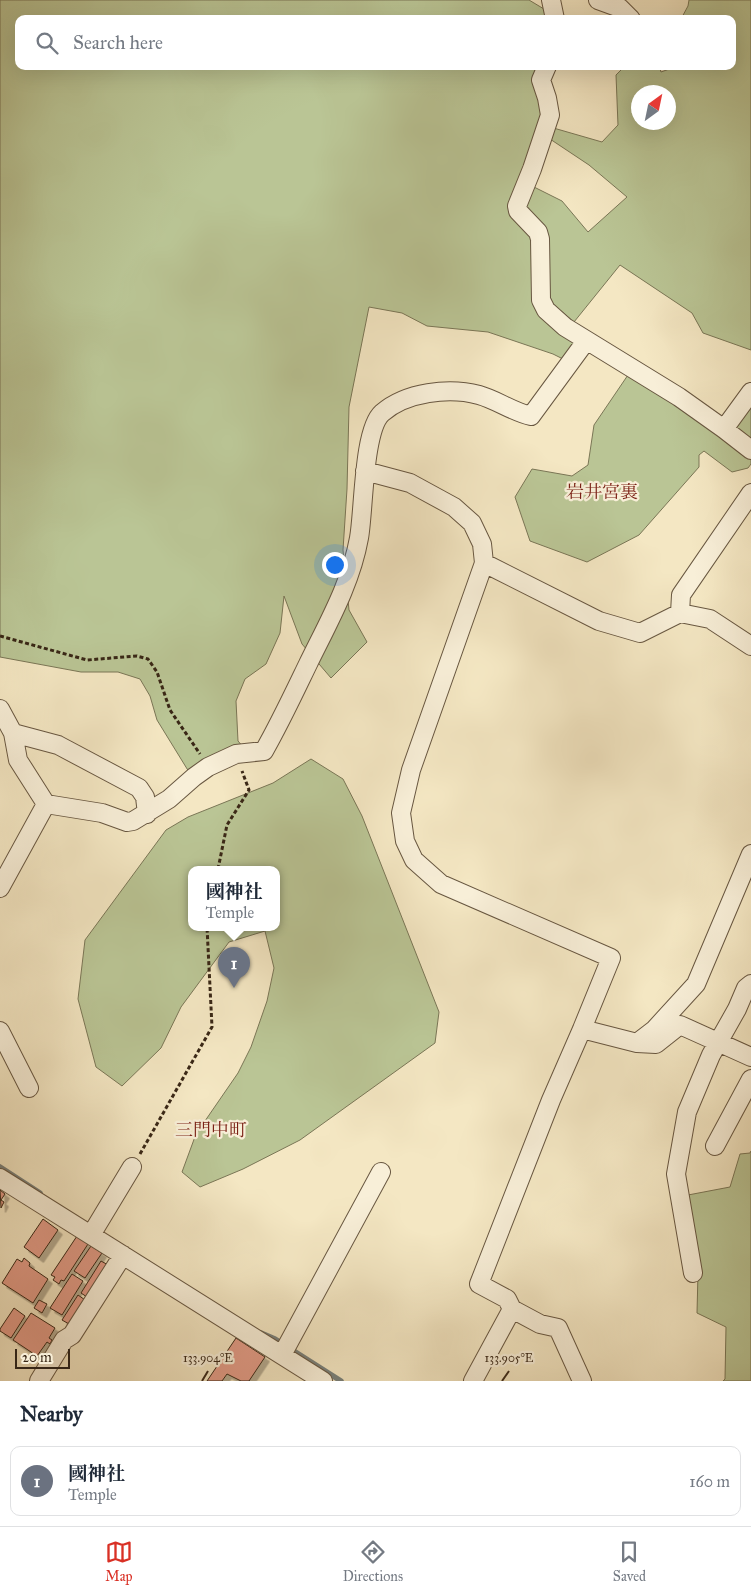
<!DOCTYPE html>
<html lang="en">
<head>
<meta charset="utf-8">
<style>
	body { margin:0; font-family:"IM FELL Great Primer","Noto Serif JP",serif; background:#f2f2f3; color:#1f2937 }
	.compass { position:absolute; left:631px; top:85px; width:45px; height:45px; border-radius:50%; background:#fff; box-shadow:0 5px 20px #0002; rotate:33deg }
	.scale { position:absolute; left:15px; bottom:12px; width:55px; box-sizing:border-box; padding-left:5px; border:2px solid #392716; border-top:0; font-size:14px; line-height:18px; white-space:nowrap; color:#392716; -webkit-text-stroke:4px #f8efd8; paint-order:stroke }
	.you { position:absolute; left:334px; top:564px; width:18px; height:18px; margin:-12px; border:4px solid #fff; border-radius:50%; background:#1a73e8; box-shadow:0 0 0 8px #1a73e833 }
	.badge { display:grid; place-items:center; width:32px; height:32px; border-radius:50%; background:#d93025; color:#fff; font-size:16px; font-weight:700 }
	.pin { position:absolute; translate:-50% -41px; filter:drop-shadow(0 1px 2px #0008) }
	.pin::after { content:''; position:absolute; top:26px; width:18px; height:15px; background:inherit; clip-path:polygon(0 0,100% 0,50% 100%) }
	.popup { position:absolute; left:188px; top:866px; width:92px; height:65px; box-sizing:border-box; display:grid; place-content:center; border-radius:10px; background:#fff; filter:drop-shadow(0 1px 4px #0005); font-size:16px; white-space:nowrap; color:#747a83 }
	.popup b { font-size:19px; color:#1f2937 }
	.popup::after { content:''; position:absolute; left:50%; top:100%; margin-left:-10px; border:10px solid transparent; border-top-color:#fff }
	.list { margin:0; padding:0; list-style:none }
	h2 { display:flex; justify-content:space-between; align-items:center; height:65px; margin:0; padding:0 20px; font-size:21px }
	h2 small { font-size:16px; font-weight:400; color:#747a83 }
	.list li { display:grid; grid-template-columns:32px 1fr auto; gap:15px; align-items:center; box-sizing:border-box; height:70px; margin:0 10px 10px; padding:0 10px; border:1px solid #e0e1e3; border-radius:10px }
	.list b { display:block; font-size:19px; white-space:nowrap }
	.list p { margin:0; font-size:16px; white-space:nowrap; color:#747a83 }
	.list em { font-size:16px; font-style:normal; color:#747a83 }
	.icon { flex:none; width:28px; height:28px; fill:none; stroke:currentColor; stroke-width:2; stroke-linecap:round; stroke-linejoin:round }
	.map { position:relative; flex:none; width:751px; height:1381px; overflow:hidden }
	.search { position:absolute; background:#fff; box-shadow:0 5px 20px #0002; left:15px; right:15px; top:15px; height:55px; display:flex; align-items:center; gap:12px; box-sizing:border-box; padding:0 18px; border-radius:10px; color:#747a83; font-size:19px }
	.sheet { height:145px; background:#fff }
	nav { display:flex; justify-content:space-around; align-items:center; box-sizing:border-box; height:70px; border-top:1px solid #e0e1e3; background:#fff; font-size:14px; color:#747a83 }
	nav a { display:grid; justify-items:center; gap:2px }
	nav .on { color:#d93025 }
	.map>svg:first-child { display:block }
</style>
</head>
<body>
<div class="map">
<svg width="751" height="1381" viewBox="0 0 751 1381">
	<defs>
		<filter id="shadow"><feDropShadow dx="4.5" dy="4.5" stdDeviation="0" flood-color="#0004"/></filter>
	</defs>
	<rect width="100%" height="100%" fill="#f4e7c3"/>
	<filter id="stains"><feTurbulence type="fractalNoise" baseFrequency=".004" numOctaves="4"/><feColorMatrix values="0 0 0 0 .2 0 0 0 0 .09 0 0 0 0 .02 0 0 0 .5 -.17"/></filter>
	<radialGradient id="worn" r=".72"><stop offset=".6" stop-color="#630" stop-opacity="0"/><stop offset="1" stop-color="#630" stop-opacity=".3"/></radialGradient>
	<path fill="#bac595" stroke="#7a7656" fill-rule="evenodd" d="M0 0H529L544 9 547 19H19V66H543L544 107 512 209 535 237 537 303 578 341 565 360 553 354 488 332 427 326 402 313 369 307 349 407 347 489 343 550 349 610 367 642 331 678 302 644 284 596 280 633 266 664 245 679 236 701 238 741 245 749 189 772 157 720 150 696 140 679 118 672H81L0 657Z
		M689 0H751V350L703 333 692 313 620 265 574 322 548 300 544 238 522 210 530 185 562 201 588 232 627 197 589 165 547 137 550 127 602 142 618 125 616 75 625 66H659L661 72 672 68 673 66H732V19H681L688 6ZM638 92H668V122H638Z
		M630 372 718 430 751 384V464L748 468 732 472 704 451 699 455V467L639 535 587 562 530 541 515 497 532 469 572 476 588 465 594 425Z
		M311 759 343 779 362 816 439 1012 435 1043 300 1140 243 1169 200 1187 182 1172 196 1134 238 1073 251 1047 267 1001 274 968 265 931 229 942 181 1007 161 1048 122 1086 96 1067 78 999 85 940 166 830 188 817 273 783ZM192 869H276V927H192Z
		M751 1151V1381H723L725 1379 726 1327 697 1313 698 1273 688 1195 730 1187 740 1154 750 1153Z"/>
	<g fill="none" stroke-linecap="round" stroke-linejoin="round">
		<path stroke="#78807b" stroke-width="5.5" d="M0 1167 40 1193
			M261 1333 275 1339 341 1381"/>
	</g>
	<path fill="#e29b87" stroke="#392716" filter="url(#shadow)" d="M0 1190 5 1194 1 1200 4 1202 1 1208Z
		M43 1219 58 1230 39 1258 24 1247Z
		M77 1236 88 1244 64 1281 61 1280 59 1284 53 1280 55 1277 51 1275Z
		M91 1246 102 1253 85 1278 74 1271Z
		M24 1258 30 1263 29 1266 48 1279 33 1303 2 1283 17 1259 22 1262Z
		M101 1261 110 1266 90 1299 81 1293Z
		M72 1274 83 1281 62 1315 50 1308Z
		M78 1295 88 1302 69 1324 62 1320Z
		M39 1300 47 1304 42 1313 34 1308Z
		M14 1308 25 1316 11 1338 0 1331V1329Z
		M31 1313 55 1328 49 1338 52 1340 50 1344 47 1342 37 1356 13 1340Z
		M236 1338 265 1357 249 1381H241L227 1374 222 1381H207Z"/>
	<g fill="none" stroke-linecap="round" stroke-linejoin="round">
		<g stroke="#685741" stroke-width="20">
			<path id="minor" d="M551 0 555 19
				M598 0 620 8 631 19
				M547 66 541 80 547 98 550 115 532 169 517 206 518 211 538 232 540 239 541 300 546 310 565 327 679 397 724 429 751 450
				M724 429 751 392
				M365 471 410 483 454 507 472 523 482 544 484 563 411 770 401 813 405 841 414 860 441 884 611 958 582 1029 551 1100 479 1284 507 1299 512 1309 540 1324 558 1328 582 1381
				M484 563 599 621 640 633 680 613 710 619 751 646
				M680 613 681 595 751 493
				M0 709 13 733 18 760 46 804
				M13 733 58 745 139 788 145 797 147 814
				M0 888 46 804 102 813 127 822 133 821 169 799 194 777 208 767 236 754 264 751C280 723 294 693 308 664 328 623 351 583 359 538 364 511 363 430 382 413 406 392 449 387 479 395 497 400 513 412 531 416L586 341
				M582 1029 637 1043 654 1030 696 984 751 854
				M0 1031 29 1088
				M637 1043 656 1044 680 1025 751 1057
				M715 1146 751 1079
				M0 1178 323 1381
				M91 1235 132 1167
				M693 1273 676 1174 687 1112 711 1055 737 1009 746 988 751 984
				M282 1355 381 1172
				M39 1381 64 1340 72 1335 123 1255
				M473 1381 512 1309"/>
		</g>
		<path stroke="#392716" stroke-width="3" stroke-dasharray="4 2.5" stroke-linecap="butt" d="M0 636 87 660 137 656 148 659 157 672 170 710 200 754
			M218 869 227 825 249 790 242 771
			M140 1154 212 1027 207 927"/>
		<use href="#minor" stroke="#f8efd8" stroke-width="18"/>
	</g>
	<path fill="none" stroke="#392716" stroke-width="2" d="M202 1381 208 1371M502 1381 509 1371"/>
	<g text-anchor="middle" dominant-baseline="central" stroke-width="4.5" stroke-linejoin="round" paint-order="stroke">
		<g font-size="18" fill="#7a1f14" stroke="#f8efd8">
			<text x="602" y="492">岩井宮裏</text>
			<text x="211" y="1130">三門中町</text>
		</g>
	</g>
	<g font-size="12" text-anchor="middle" fill="#392716" stroke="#f8efd8" stroke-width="4.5" stroke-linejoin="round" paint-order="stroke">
		<text x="208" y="1362">133.904°E</text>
		<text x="509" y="1362">133.905°E</text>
	</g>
	<rect width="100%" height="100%" filter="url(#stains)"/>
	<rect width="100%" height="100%" fill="url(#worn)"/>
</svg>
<svg class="compass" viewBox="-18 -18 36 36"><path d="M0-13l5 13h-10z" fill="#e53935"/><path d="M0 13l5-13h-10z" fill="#747a83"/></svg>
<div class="scale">20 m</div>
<div class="you"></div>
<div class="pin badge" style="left:234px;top:988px;background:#6b7280">1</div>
<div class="popup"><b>國神社</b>Temple</div>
<div class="search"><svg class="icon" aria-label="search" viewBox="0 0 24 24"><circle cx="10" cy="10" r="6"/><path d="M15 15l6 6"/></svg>Search here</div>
</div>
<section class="sheet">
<h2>Nearby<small></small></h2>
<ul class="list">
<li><span class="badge" style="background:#6b7280">1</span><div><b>國神社</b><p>Temple</p></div><em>160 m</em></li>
</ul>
</section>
<nav>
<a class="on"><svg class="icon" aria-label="map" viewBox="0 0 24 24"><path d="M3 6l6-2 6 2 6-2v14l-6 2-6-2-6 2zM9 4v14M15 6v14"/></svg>Map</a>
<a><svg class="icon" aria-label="directions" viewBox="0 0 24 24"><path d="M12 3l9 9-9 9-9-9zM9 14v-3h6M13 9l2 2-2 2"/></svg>Directions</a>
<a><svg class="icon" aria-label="saved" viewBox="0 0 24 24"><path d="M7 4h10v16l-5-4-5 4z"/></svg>Saved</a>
</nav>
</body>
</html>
